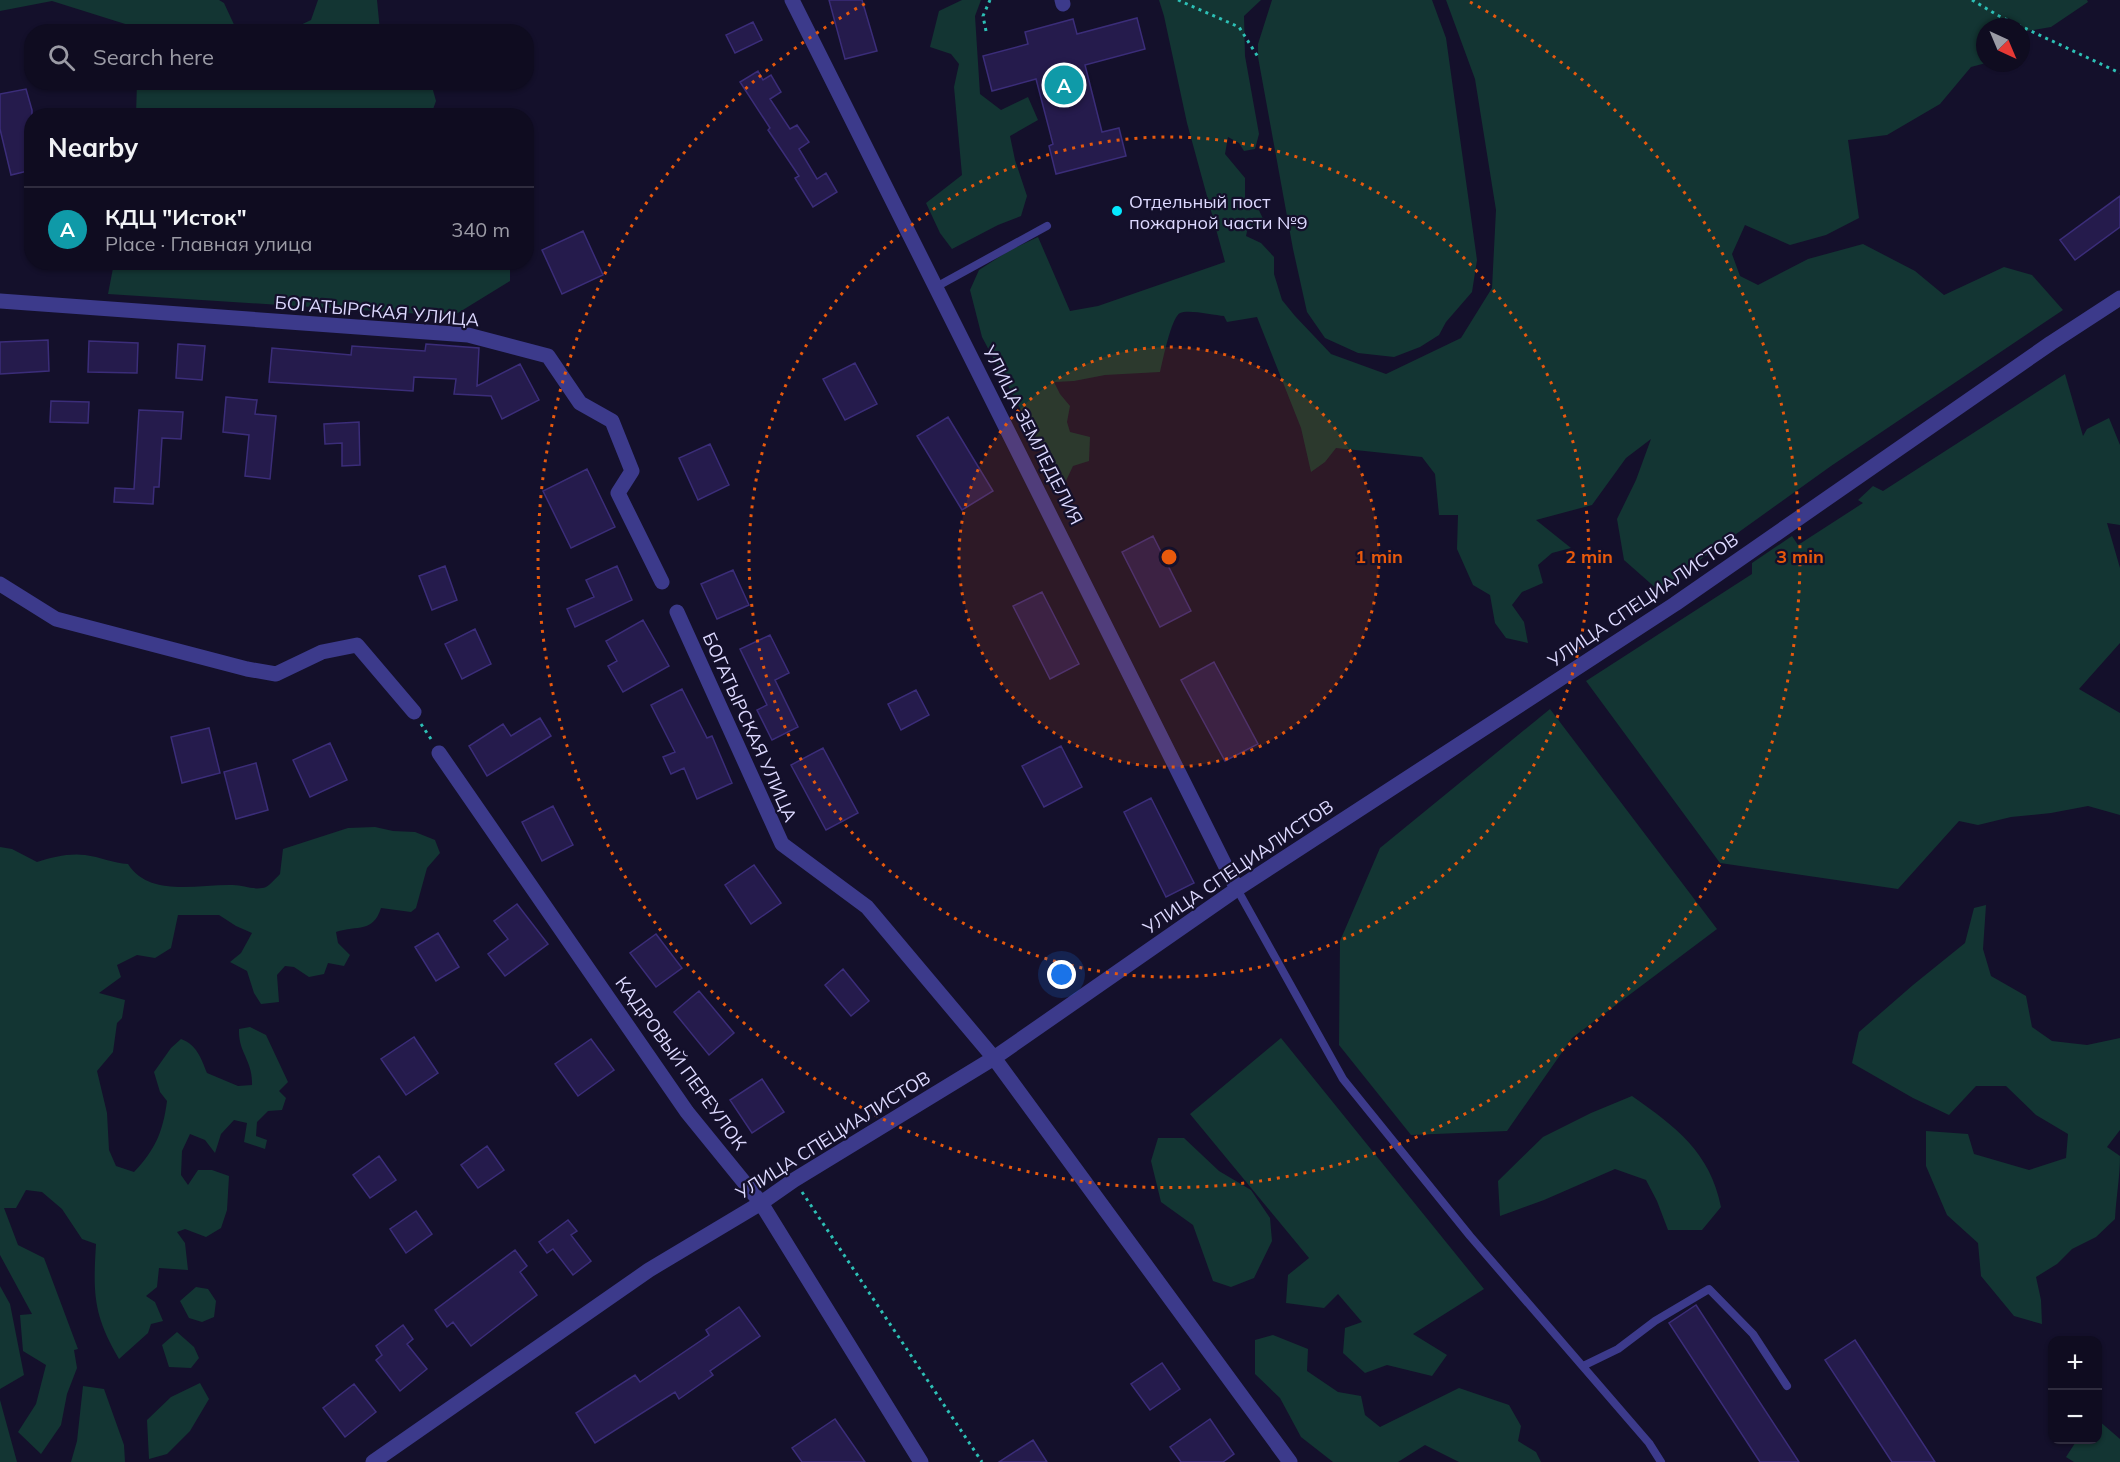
<!DOCTYPE html>
<html lang="en">
<head>
<meta charset="utf-8">
<style>
	body { margin:0; font-family:Mulish,sans-serif; background:#181529; color:#f1f3f6 }
	.controls { position:absolute; right:18px; bottom:18px; display:grid; overflow:hidden; border-radius:12px; box-shadow:0 2px 4px #0004 }
	.controls button { width:54px; height:54px; display:grid; place-items:center; padding:0; border:0; border-bottom:2px solid #2f2c3e; background:#0f0c20; color:#f1f3f6; font:30px sans-serif }
	.compass { position:absolute; left:1976px; top:18px; width:54px; height:54px; border-radius:50%; background:#0f0c20; box-shadow:0 2px 4px #0004; rotate:136deg }
	.you { position:absolute; left:1062px; top:975px; width:21px; height:21px; margin:-15px; border:4px solid #fff; border-radius:50%; background:#1a73e8; box-shadow:0 0 0 9px #1a73e833 }
	.badge { display:grid; place-items:center; width:39px; height:39px; border-radius:50%; background:#1a73e8; color:#fff; font-size:20px; font-weight:700 }
	.pin { position:absolute; translate:-50% -50%; border:3px solid #fff; box-shadow:0 2px 6px #0006 }
	.list { margin:0; padding:0; list-style:none }
	h2 { display:flex; justify-content:space-between; align-items:center; height:78px; margin:0; padding:0 24px; font-size:26px }
	h2 small { font-size:20px; font-weight:400; color:#9b9ba5 }
	.list li { display:grid; grid-template-columns:39px 1fr auto; gap:18px; align-items:center; box-sizing:border-box; height:84px; padding:0 24px; border-top:2px solid #2f2c3e }
	.list b { display:block; font-size:22px; white-space:nowrap }
	.list p { margin:0; font-size:20px; white-space:nowrap; color:#9b9ba5 }
	.list em { font-size:20px; font-style:normal; color:#9b9ba5 }
	.icon { flex:none; width:33px; height:33px; fill:none; stroke:currentColor; stroke-width:2; stroke-linecap:round; stroke-linejoin:round }
	.map { position:relative; flex:none; width:2120px; height:1462px; overflow:hidden }
	.search { position:absolute; background:#0f0c20; box-shadow:0 2px 4px #0004; left:24px; top:24px; width:510px; height:66px; display:flex; align-items:center; gap:15px; box-sizing:border-box; padding:0 21px; border-radius:24px; color:#9b9ba5; font-size:22px }
	.panel { position:absolute; background:#0f0c20; box-shadow:0 2px 4px #0004; left:24px; top:108px; width:510px; height:162px; border-radius:24px }
	.map>svg:first-child { display:block }
</style>
</head>
<body>
<div class="map">
<svg width="2120" height="1462" viewBox="0 0 2120 1462">
	<rect width="100%" height="100%" fill="#14102b"/>
	<path fill="#133533" d="M0 0H219L224 3 237 31H138V28L52 1 0 11Z
		M318 0H377L380 31H288L311 20Z
		M962 0H981L975 16 980 94 1001 110 1028 97 1038 120 1010 136 1015 160 1027 196 1021 216 998 225 952 249 940 233 926 203 962 175 954 87 959 64 951 54 930 47 939 11Z
		M1159 0H1261L1244 16 1245 56 1259 134 1255 149 1244 151 1239 143 1228 137 1225 154 1245 178V199L1256 204 1267 227H1248L1246 236 1261 243 1274 257V274L1282 300 1295 316 1331 354 1386 374 1461 338 1492 288 1496 210 1475 79 1446 0H2087L2088 2 2051 27 2021 32V27H1985L1986 63 1971 67 1940 104 1887 135 1848 140 1859 218 1826 235 1790 245 1745 225 1732 254 1740 276 1758 285 1808 259 1863 244 1915 271 1944 295 2004 267 2032 275 2063 310 1831 466 1658 590 1624 560 1617 519 1636 480 1651 439 1626 458 1592 505 1536 520 1571 548 1552 553 1538 565 1543 583 1522 592 1512 605 1524 622 1528 643 1506 638 1495 623 1490 595 1473 585 1457 549 1458 515H1439L1435 474 1422 457 1336 448 1325 462 1311 472 1301 428 1257 317 1227 322 1224 316C1214 315 1188 309 1180 313 1171 318 1163 360 1160 372L1105 375 1074 381 1054 382 1060 394 1070 406 1067 422 1070 432 1090 437 1089 461 1073 466 1064 485 1041 448 982 337 970 290 979 270 1010 250 1038 237 1070 311 1098 306 1225 262 1187 123 1164 16Z
		M1272 0H1432L1446 38 1477 260 1472 292 1446 322 1439 335 1420 347 1394 357 1358 353 1325 338 1307 312 1293 249 1258 57V44Z
		M137 83H431L436 101 431 115H136Z
		M114 263 510 262V281L453 316 108 294Z
		M2065 374 2083 436 2087 429 2109 418 2120 445V525L2107 523 2120 568V643L2079 689 2120 713V815L2088 806 2051 813 2011 817 1978 825 1959 821 1898 889 1720 863 1586 681 1752 574V563L1792 536 1798 545 1863 503 1858 500 1873 486 1883 491Z
		M1550 709 1717 929 1572 1038 1507 1131 1411 1135 1339 1045 1340 941 1380 848Z
		M375 827 393 831 415 832 435 840 440 853 427 868 416 908 411 912 381 908C373 933 358 925 336 932L338 943 350 955 344 966 328 963 324 974 309 977 294 967 285 966 277 975 279 1002 261 1004 254 993 247 971 230 962 241 953 252 933 236 926 219 915H178L171 948 155 958 137 955 117 965 121 977 99 993 125 1000 122 1018 117 1023 113 1052 97 1071 107 1113 109 1150 116 1166 134 1172C155 1150 163 1132 167 1101L160 1092 154 1072 171 1048 181 1039C197 1045 201 1058 207 1073L238 1086 252 1085C253 1060 238 1053 239 1029L250 1027 266 1035 288 1082 279 1091 286 1098 282 1110 268 1111 257 1122 256 1136 267 1140 265 1149 244 1142 247 1123 234 1120 221 1134 215 1153 205 1140 190 1134 182 1151 181 1175 188 1185 198 1170H212L229 1176 227 1210 221 1228 206 1237 185 1229 177 1232 185 1243 188 1270 159 1268 157 1287 146 1296 155 1302 163 1321 151 1324 148 1333 119 1359C93 1315 93 1293 96 1244L82 1239 62 1209 42 1192 26 1190 16 1208H4L18 1245 44 1258 78 1349 74 1350 77 1368 67 1394 61 1425 41 1454 18 1432 36 1404 46 1365 23 1351 20 1315 32 1314 0 1255V847L12 849 37 862C53 857 69 853 85 855 100 857 113 863 128 864 150 898 198 884 233 885 244 885 255 891 266 887 270 885 276 878 280 874L283 849 348 828Z
		M1986 905 1983 949 1991 976 2026 996 2032 1027 2052 1041 2087 1045 2120 1038V1130L2107 1147 2120 1156C2120 1177 2116 1198 2115 1219L2096 1237 2072 1249 2057 1264 2036 1277 2041 1300 2042 1324 2014 1316 1981 1276 1978 1243 1947 1215 1926 1166V1131L1968 1134 1974 1154 2029 1170 2066 1158 2068 1134 2036 1115 2006 1086H1976L1949 1115 1913 1098 1852 1063 1859 1032 1913 985 1965 943 1974 908Z
		M1281 1038 1484 1289 1413 1334 1447 1355 1432 1376 1387 1365 1365 1373 1343 1353 1345 1328 1362 1322 1338 1294 1324 1308 1286 1303 1288 1275 1309 1258 1190 1114Z
		M1632 1096C1676 1127 1710 1152 1721 1207L1702 1230H1668L1657 1201 1646 1180 1615 1169 1544 1200 1500 1216 1498 1181 1543 1137 1591 1113Z
		M1158 1138H1184L1219 1171 1251 1190 1270 1218 1272 1241 1254 1278 1231 1287 1213 1281 1193 1225 1161 1202 1151 1161Z
		M0 1286 10 1304 24 1375 0 1389Z
		M196 1287 208 1289 216 1301 214 1317 202 1322 189 1318 180 1301Z
		M177 1332 194 1347 199 1358 191 1368 169 1367 162 1345Z
		M1273 1335 1308 1349 1307 1371 1338 1392 1361 1396 1365 1415 1380 1427 1459 1388 1509 1405 1521 1426 1518 1441 1536 1452 1541 1462H1459L1425 1445 1398 1462H1333L1301 1437 1280 1398 1255 1374V1340Z
		M200 1383 209 1399 190 1431 167 1454 149 1459 147 1420 171 1397Z
		M83 1386 104 1389 124 1445 125 1462H71L77 1441Z
		M0 1400 17 1462H0Z
		M2098 1420 2120 1439V1462H2074L2066 1457 2077 1440H2098Z"/>
	<path fill="#251b4c" stroke="#3b2d79" stroke-width="1.5" d="M829 0H862L877 51 845 59Z
		M1137 18 1145 49 1085 65 1102 132 1119 128 1126 156 1056 174 1049 146 1053 144 1036 79 992 91 983 56 1028 44 1025 32 1073 19 1077 34Z
		M753 22 762 40 735 53 726 35Z
		M758 71 763 80 771 75 781 92 770 99 790 129 797 125 809 142 799 149 817 179 826 173 837 192 813 207 795 178 799 176 768 130 770 128 740 82Z
		M26 89 32 110V170L11 175 0 129V94Z
		M2120 196V227L2075 260 2060 240Z
		M583 231 603 275 562 294 542 250Z
		M48 340 49 371 0 374V342Z
		M89 341 138 343 137 373 88 372Z
		M178 344 205 346 202 380 176 378Z
		M426 344 479 348 477 386 520 364 539 400 502 419 491 396 454 394 456 379 414 377 413 391 269 382 272 348 351 355 352 346 425 351Z
		M855 363 877 404 845 420 823 379Z
		M226 397 257 400 255 414 276 416 270 479 245 476 249 435 223 432Z
		M51 401 89 402 88 423 50 422Z
		M139 410 183 412 181 439 162 438 159 487H154L153 504 114 502 115 488 134 489Z
		M948 417 993 491 962 510 917 436Z
		M359 422 360 465 342 466V443L325 444 324 424Z
		M710 444 729 485 698 500 679 458Z
		M587 469 615 527 571 548 543 491Z
		M1153 536 1191 611 1160 627 1122 552Z
		M445 566 457 600 432 610 419 576Z
		M617 566 632 600 575 627 567 609 594 597 586 580Z
		M733 570 749 605 717 619 701 584Z
		M1042 592 1079 664 1050 679 1013 606Z
		M643 620 669 666 623 692 608 666 617 661 606 641Z
		M475 629 491 664 462 679 445 644Z
		M770 635 789 673 775 680 798 727 772 740 757 710 767 705 740 649Z
		M1214 662 1258 744 1225 761 1181 680Z
		M682 689 707 738 712 736 732 783 697 799 684 768 671 774 663 757 675 752 651 705Z
		M916 690 929 715 901 730 888 704Z
		M540 718 551 736 487 776 469 746 503 724 511 736Z
		M209 728 220 773 182 783 171 737Z
		M330 743 347 780 310 797 293 760Z
		M1061 746 1082 787 1044 807 1022 766Z
		M823 748 858 813 826 830 791 765Z
		M256 763 268 810 236 819 224 772Z
		M1151 798 1194 883 1166 897 1124 812Z
		M553 806 573 845 542 861 522 822Z
		M754 865 781 903 751 924 725 885Z
		M517 904 548 944 505 976 488 954 508 939 494 921Z
		M438 933 459 967 436 981 415 947Z
		M656 934 682 968 656 987 630 953Z
		M843 969 869 1001 851 1016 825 985Z
		M699 991 734 1033 709 1055 674 1012Z
		M414 1037 438 1073 406 1095 381 1059Z
		M591 1039 614 1070 578 1096 555 1064Z
		M762 1079 784 1112 752 1133 730 1100Z
		M487 1146 504 1170 478 1188 461 1165Z
		M379 1156 396 1180 370 1198 353 1175Z
		M416 1211 432 1234 406 1253 390 1229Z
		M568 1220 577 1231 571 1235 591 1261 573 1275 553 1249 547 1253 539 1242Z
		M515 1250 527 1266 520 1272 537 1295 471 1346 453 1322 447 1327 435 1310Z
		M1696 1305 1799 1462H1760L1669 1323Z
		M739 1307 760 1336 710 1371 713 1375 679 1399 675 1392 595 1443 576 1413 635 1375 640 1382 709 1335 706 1330Z
		M403 1325 413 1339 407 1344 427 1369 400 1391 376 1360 382 1355 376 1346Z
		M1855 1340 1935 1462H1892L1825 1360Z
		M1162 1363 1180 1389 1150 1410 1131 1384Z
		M354 1384 376 1412 345 1437 323 1408Z
		M835 1419 865 1462H802L792 1448Z
		M1210 1419 1234 1454 1223 1462H1181L1170 1447Z
		M1033 1440 1047 1462H999Z"/>
	<g fill="none" stroke-linecap="round" stroke-linejoin="round">
		<path stroke="#2dc0b6" stroke-width="3" stroke-dasharray="3 4.5" stroke-linecap="butt" d="M1178 0 1239 27 1258 57
			M1972 0 1999 16 2120 73
			M986 31 983 16 990 0
			M421 724 431 739
			M802 1192 982 1462"/>
		<path stroke="#3c3a8b" stroke-width="8" d="M936 287 1047 226
			M1237 889 1343 1079 1470 1236 1649 1443 1661 1462
			M1583 1366 1618 1349 1655 1321 1709 1289 1753 1334 1787 1386"/>
		<path stroke="#3c3a8b" stroke-width="15" d="M792 0 1237 889
			M1062 0 1063 4
			M0 301 468 335 548 356 580 403 612 421 632 471 618 493 662 582
			M0 584 56 619 247 669 276 674 322 652 357 645 414 712
			M677 612 782 844 867 907 994 1058 1290 1462
			M439 753 687 1112 761 1203 921 1462
			M373 1462 649 1270 761 1203 794 1180 994 1058 1237 889 1675 604 2051 343 2120 298"/>
	</g>
	<circle cx="1169" cy="557" r="210" fill="#e8590c" fill-opacity=".12"/>
	<g fill="none" stroke="#e8590c" stroke-width="3" stroke-dasharray="3 6">
		<circle cx="1169" cy="557" r="210"/>
		<circle cx="1169" cy="557" r="420"/>
		<path d="M1470 2A631 631 0 1 1 868 2"/>
	</g>
	<circle fill="#05e8ff" stroke="#14102b" stroke-width="2" cx="1117" cy="211" r="6"/>
	<g text-anchor="middle" dominant-baseline="central" stroke-width="4.5" stroke-linejoin="round" paint-order="stroke">
		<g font-size="18" fill="#ddd9ff" stroke="#14102b" text-anchor="start">
			<text x="1129" y="201">Отдельный пост<tspan x="1129" dy="21">пожарной части №9</tspan></text>
		</g>
		<g font-size="18" fill="#ddd9ff" stroke="#14102b">
			<text transform="translate(377 311) rotate(5)">БОГАТЫРСКАЯ УЛИЦА</text>
			<text transform="translate(1033 435) rotate(63)">УЛИЦА ЗЕМЛЕДЕЛИЯ</text>
			<text transform="translate(1643 600) rotate(-34)">УЛИЦА СПЕЦИАЛИСТОВ</text>
			<text transform="translate(750 727) rotate(66)">БОГАТЫРСКАЯ УЛИЦА</text>
			<text transform="translate(1238 867) rotate(-34)">УЛИЦА СПЕЦИАЛИСТОВ</text>
			<text transform="translate(681 1063) rotate(54)">КАДРОВЫЙ ПЕРЕУЛОК</text>
			<text transform="translate(833 1135) rotate(-32)">УЛИЦА СПЕЦИАЛИСТОВ</text>
		</g>
	</g>
	<circle cx="1169" cy="557" r="9" fill="#e8590c" stroke="#14102b" stroke-width="3"/>
	<g font-size="18" text-anchor="middle" font-weight="bold" fill="#e8590c" stroke="#14102b" stroke-width="4.5" stroke-linejoin="round" paint-order="stroke">
		<text x="1379" y="563">1 min</text>
		<text x="1589" y="563">2 min</text>
		<text x="1800" y="563">3 min</text>
	</g>
</svg>
<div class="controls">
<button>+</button>
<button>−</button>
</div>
<svg class="compass" viewBox="-18 -18 36 36"><path d="M0-13l5 13h-10z" fill="#e53935"/><path d="M0 13l5-13h-10z" fill="#9b9ba5"/></svg>
<div class="you"></div>
<div class="pin badge" style="left:1064px;top:85px;background:#0f9aa8">A</div>
<div class="search"><svg class="icon" aria-label="search" viewBox="0 0 24 24"><circle cx="10" cy="10" r="6"/><path d="M15 15l6 6"/></svg>Search here</div>
<section class="panel">
<h2>Nearby<small></small></h2>
<ul class="list">
<li><span class="badge" style="background:#0f9aa8">A</span><div><b>КДЦ &quot;Исток&quot;</b><p>Place · Главная улица</p></div><em>340 m</em></li>
</ul>
</section>
</div>
</body>
</html>
